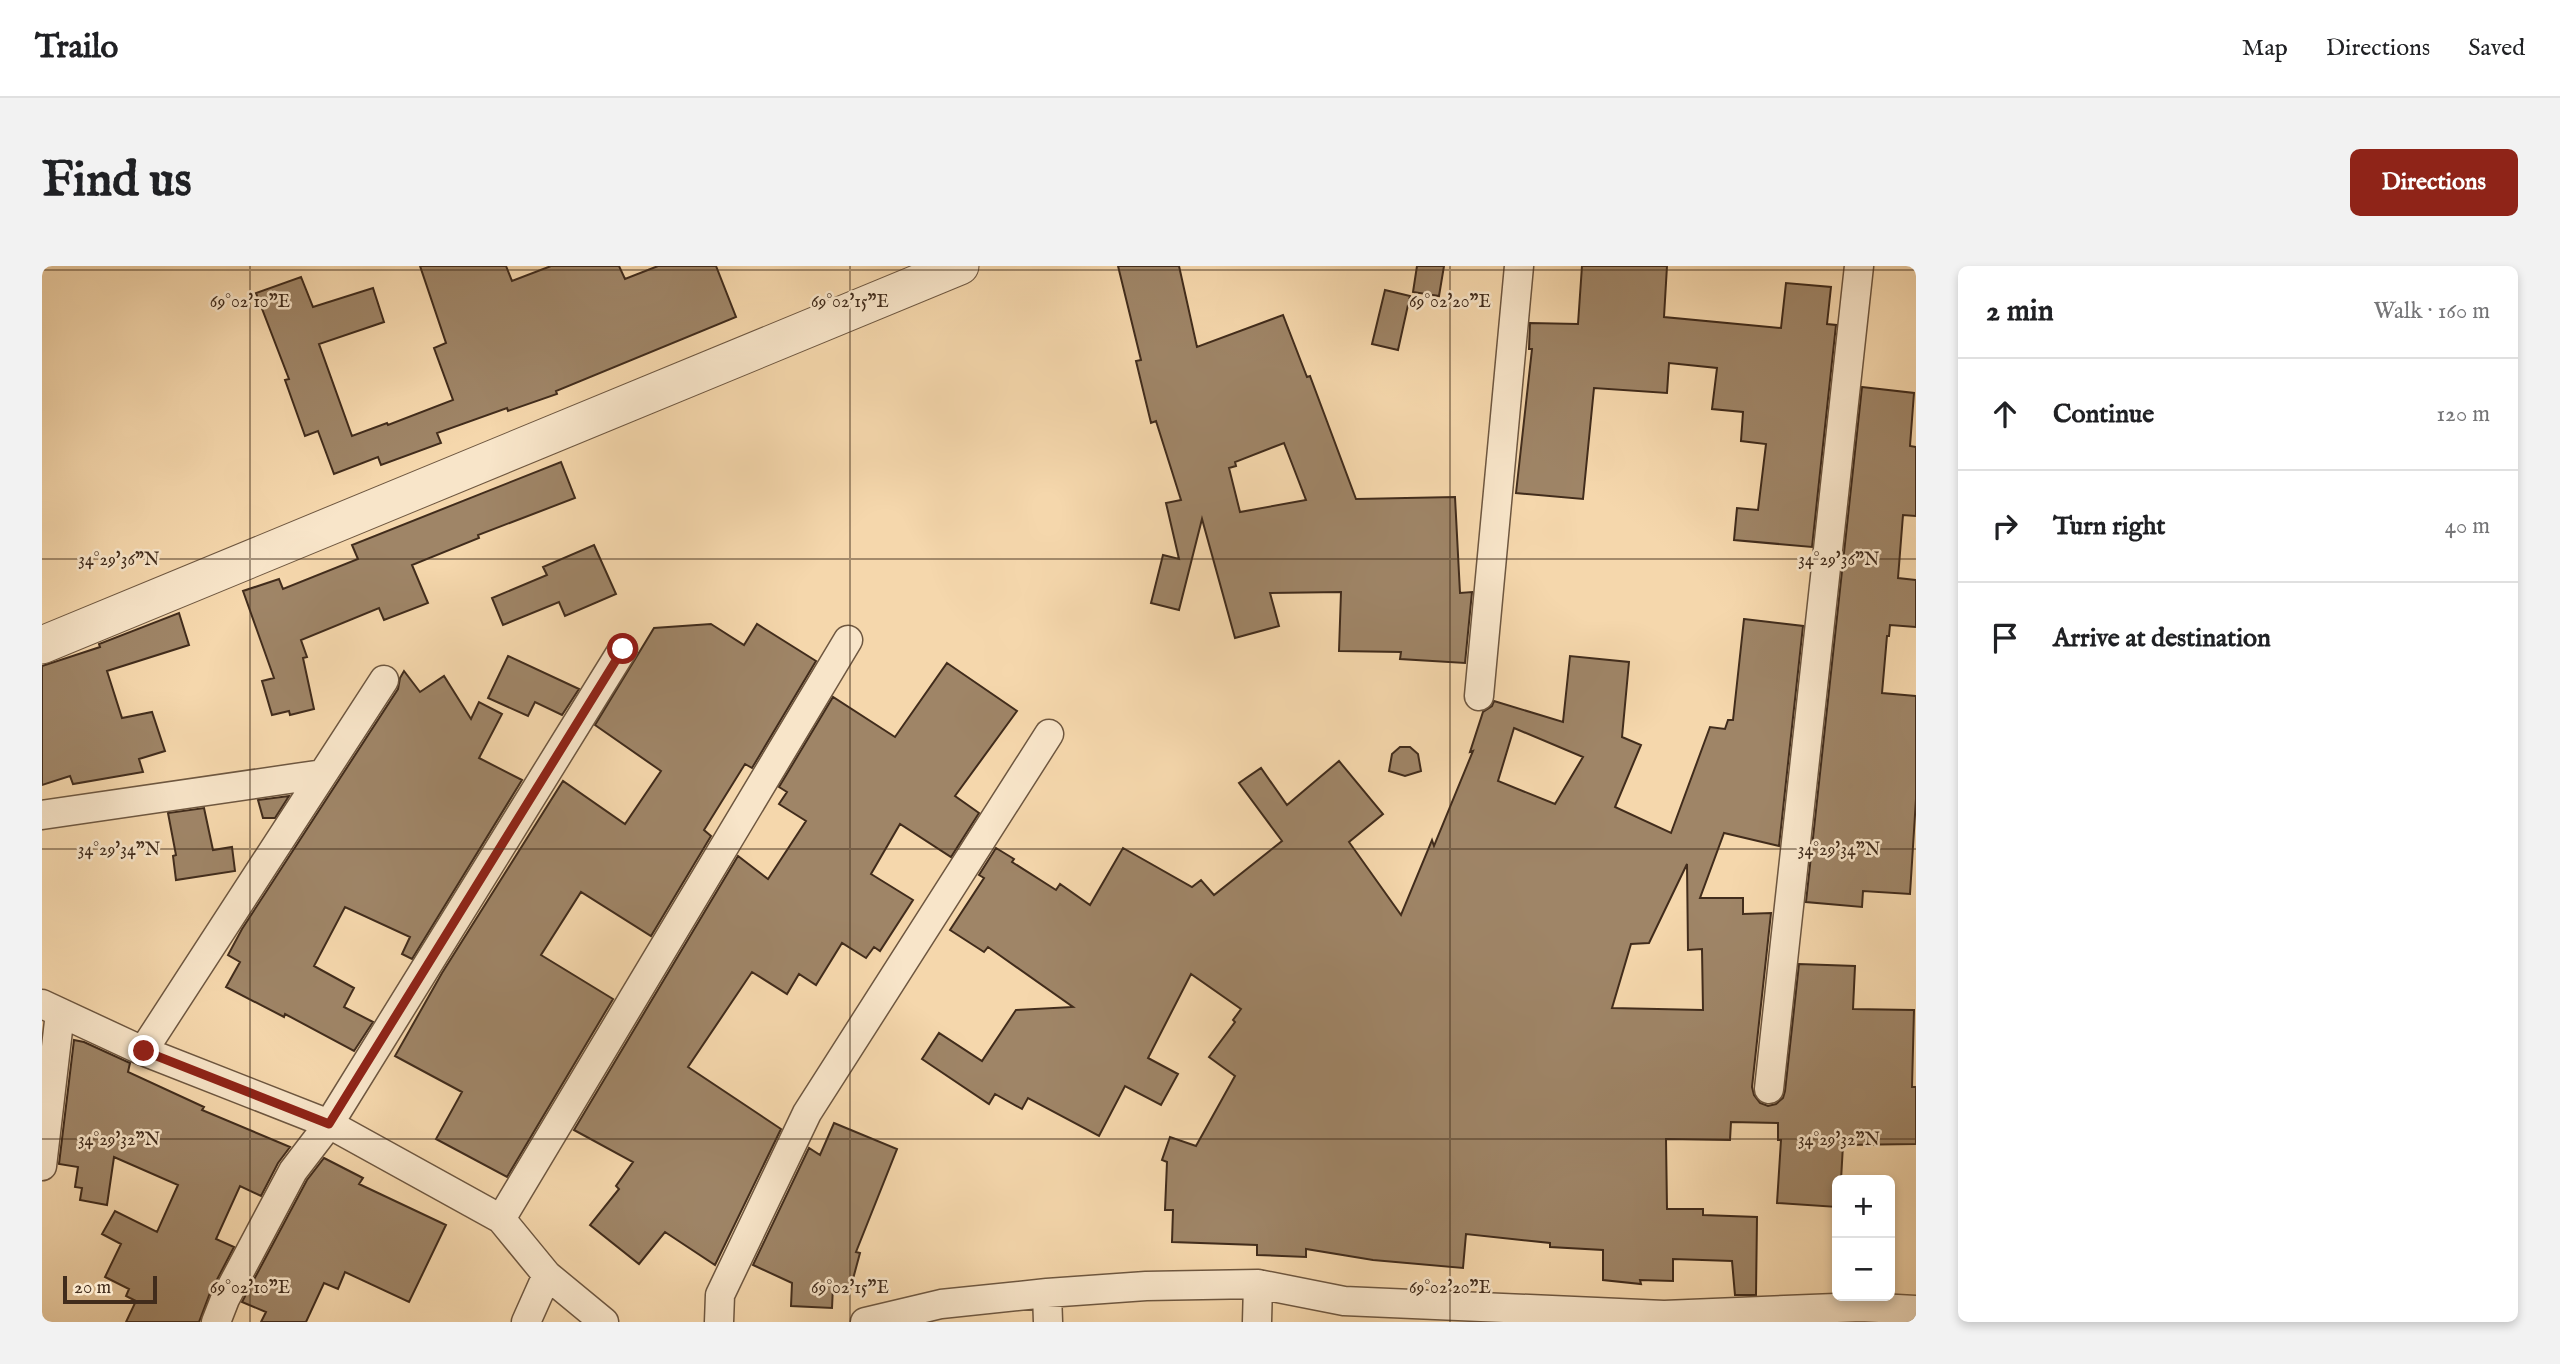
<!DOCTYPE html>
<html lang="en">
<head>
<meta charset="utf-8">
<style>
	body { margin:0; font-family:"IM FELL English",serif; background:#f2f2f2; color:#202124 }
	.controls { position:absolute; right:21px; bottom:21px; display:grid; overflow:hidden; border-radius:10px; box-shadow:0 4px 10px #0003 }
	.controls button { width:63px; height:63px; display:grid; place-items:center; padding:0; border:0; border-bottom:2px solid #e0e0e0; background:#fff; color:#202124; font:35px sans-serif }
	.scale { position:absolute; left:21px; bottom:18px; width:94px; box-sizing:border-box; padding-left:7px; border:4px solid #412c1c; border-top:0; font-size:19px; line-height:24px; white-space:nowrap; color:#412c1c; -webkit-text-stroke:5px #f8e5c9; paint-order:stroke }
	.stop { position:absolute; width:21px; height:21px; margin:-16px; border:5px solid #8f2418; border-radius:50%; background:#fff }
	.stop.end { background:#8f2418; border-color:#fff; box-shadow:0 2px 7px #0008 }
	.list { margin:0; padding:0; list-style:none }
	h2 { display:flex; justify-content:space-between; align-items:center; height:91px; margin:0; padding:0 28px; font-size:30px }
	h2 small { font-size:23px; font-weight:400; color:#757577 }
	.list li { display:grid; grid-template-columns:46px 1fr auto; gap:21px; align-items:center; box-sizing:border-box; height:112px; padding:0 28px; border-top:2px solid #e0e0e0 }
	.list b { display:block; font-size:26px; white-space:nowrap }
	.list em { font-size:23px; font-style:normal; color:#757577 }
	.icon { flex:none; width:38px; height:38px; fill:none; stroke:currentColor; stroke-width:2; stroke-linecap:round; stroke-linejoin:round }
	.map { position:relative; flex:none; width:1874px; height:1056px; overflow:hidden; border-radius:10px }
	header { display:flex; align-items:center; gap:42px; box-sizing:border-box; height:98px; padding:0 35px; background:#fff; border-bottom:2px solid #e0e0e0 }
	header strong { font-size:33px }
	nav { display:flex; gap:38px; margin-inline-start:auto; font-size:24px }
	.intro { display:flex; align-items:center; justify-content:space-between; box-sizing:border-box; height:168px; padding:0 42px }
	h1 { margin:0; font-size:49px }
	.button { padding:18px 32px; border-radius:10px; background:#8f2418; color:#fff; font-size:24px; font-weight:700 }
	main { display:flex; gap:42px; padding:0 42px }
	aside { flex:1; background:#fff; border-radius:10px; box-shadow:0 4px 10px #0003 }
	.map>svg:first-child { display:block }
</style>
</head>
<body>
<header>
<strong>Trailo</strong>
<nav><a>Map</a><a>Directions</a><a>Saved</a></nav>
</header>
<div class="intro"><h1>Find us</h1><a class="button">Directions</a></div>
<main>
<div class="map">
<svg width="1874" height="1056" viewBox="0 0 1874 1056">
	<rect width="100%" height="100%" fill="#f5d7ac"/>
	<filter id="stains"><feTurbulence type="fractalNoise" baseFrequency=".00286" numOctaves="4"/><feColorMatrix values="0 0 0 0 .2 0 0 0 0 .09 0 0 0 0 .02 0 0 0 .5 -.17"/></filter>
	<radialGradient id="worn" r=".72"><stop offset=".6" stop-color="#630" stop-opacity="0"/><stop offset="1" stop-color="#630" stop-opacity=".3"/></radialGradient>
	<path fill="#9f8567" stroke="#412c1c" stroke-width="2" fill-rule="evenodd" d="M378 0H464L470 15 509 0H577L583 13 616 0H674L694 51 514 125 515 128 466 145 465 142 395 167 399 177 339 199 336 191 292 208 276 165 263 170 243 114 247 113 214 27 259 11 271 41 331 22 342 56 277 78 310 170 345 157 346 159 411 134 392 82 404 77Z
		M1076 0H1137L1155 81 1241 49 1265 111 1268 110 1314 233 1413 231 1418 327 1430 326 1423 397 1358 393 1359 386 1297 385 1299 326 1228 327 1237 360 1193 372 1160 253 1137 344 1109 337 1121 289 1137 293 1124 237 1139 234 1114 155 1109 157 1094 95 1099 94ZM1242 177 1264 234 1198 246 1187 202 1194 200 1193 196Z
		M1375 0H1402L1397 30 1371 26Z
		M1540 0H1625L1622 51 1739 62 1744 17 1789 21 1785 58 1794 59 1770 281 1692 274 1695 242 1716 244 1724 178 1699 175 1701 146 1670 143 1675 102 1627 97 1625 127 1552 122 1541 233 1474 227 1490 83H1487L1488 57 1536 58Z
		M1343 24 1368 30 1356 84 1330 78Z
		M1820 121 1872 127 1868 180 1874 181V250L1861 249 1856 312 1874 314V361L1848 359 1847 370H1845L1840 427 1874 430V533L1868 628 1821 625 1820 641 1764 636Z
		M519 196 533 232 436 269 437 272 370 299 386 337 342 354 337 342 259 374 265 391 261 392 272 443 248 449 247 445 230 449 220 415 232 412 201 325 237 313 241 323 316 293 310 279Z
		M552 279 574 328 523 350 517 336 461 359 450 332 505 309 501 301Z
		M137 347 147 379 65 405 80 452 110 446 123 485 97 493 101 506 31 518 28 510 0 519V400L58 381 57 378Z
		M1702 353 1761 360 1737 580 1682 567 1658 632H1701V648L1729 647 1710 821 1712 829 1718 837 1726 840 1734 838 1741 832 1743 825 1757 698 1813 700 1811 743 1872 744 1870 821H1874V878L1801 879 1799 914H1795V941L1735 937 1739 874H1736V857L1689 856 1688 874 1624 873 1625 943H1661V949L1715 951 1714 1029H1693L1690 995 1631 993V1015L1598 1014 1599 1018 1561 1014V984L1508 981V977L1424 968 1421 1002 1331 994 1264 983V991L1215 989V979L1130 976 1131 944H1123L1125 896 1120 894 1128 871 1154 880 1193 810 1167 791 1193 756 1191 754 1199 743 1149 708 1106 792 1136 808 1119 839 1083 820 1057 870 986 832 980 843 953 828 947 838 880 793 897 767 940 795 974 744 1031 741 946 681 942 686 908 664 942 612 937 609 954 582 972 593 970 596 1014 624 1018 618 1048 639 1081 582 1150 621 1159 614 1172 629 1240 575 1197 517 1219 502 1245 539 1297 495 1341 548 1307 576 1359 649 1390 574 1392 580 1431 485 1428 486 1441 446 1450 440 1452 435 1521 456 1528 390 1587 396 1580 471 1599 479 1573 541 1629 567 1668 461 1683 463 1686 454H1691ZM1472 462 1541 491 1513 538 1456 515ZM1645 598 1646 684 1660 683 1661 744 1570 742 1589 678 1607 677Z
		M669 358 702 379 715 358 774 395 710 502 703 498 662 564 669 570 609 670 539 626 499 689 571 733 465 911 394 873 420 826 353 790 400 707 521 515 583 558 619 505 553 459 612 362Z
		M466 390 537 423 520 449 493 436 486 450 446 432Z
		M905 397 975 445 913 530 937 547 909 591 858 558 829 608 871 634 838 685 832 681 824 692 800 677 774 719 757 708 745 728 710 706 646 801 739 863 673 999 623 966 597 998 548 959 577 923 574 920 591 896 532 864 696 590 726 613 764 555 737 538 745 526 737 521 791 431 853 471Z
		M362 405 378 426 402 410 429 453 437 436 460 448 437 492 480 514 370 693 360 688 368 671 303 641 272 700 312 722 302 741 331 756 312 785 243 748 242 751 184 721 198 696 186 689 200 663 356 423 358 412Z
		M1358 481H1368L1376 488 1379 505 1363 510 1347 505 1350 488Z
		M247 530 233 552H221L216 534Z
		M162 542 171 584 190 581 193 605 134 614 131 590 134 589 126 547Z
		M32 774 42 776 88 797 86 806 162 841 160 844 248 881 236 897 219 930 198 920 174 973 192 981 168 1027 157 1056H84L94 1035 84 1030 87 1023 63 1011 79 978 60 968 73 945 115 966 136 919 72 891 65 939 38 934 40 922 33 921 36 901 17 898Z
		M792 857 855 883 814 986 818 987 808 1024 791 1020 790 1042 749 1040 750 1017 711 999 767 882 778 889Z
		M282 892 321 912 317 918 404 959 367 1036 303 1006 296 1023 282 1017 264 1056H219L224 1046 200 1036 265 914Z"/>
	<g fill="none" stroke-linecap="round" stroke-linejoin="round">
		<g stroke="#6e5740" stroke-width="31">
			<path id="minor" d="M1437 430 1477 0
				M0 549 281 508
				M0 738 101 785 287 858 459 953 505 1009 562 1056
				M101 785 342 414
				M1727 823 1817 0
				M0 900 18 747
				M459 953 806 374
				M1005 1027 1006 1056
				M174 1056 183 1033 251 905 287 858 581 383
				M484 1056 505 1009
				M677 1056 678 1029 765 847 1007 468
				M823 1056 899 1038 1005 1027 1104 1020 1216 1018 1302 1035 1622 1049 1819 1041 1874 1044
				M1215 1056 1216 1018"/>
		</g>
		<g stroke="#6e5740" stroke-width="39">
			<path id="tertiary" d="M0 379 918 0"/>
		</g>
		<use href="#minor" stroke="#f8e5c9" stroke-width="28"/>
		<use href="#tertiary" stroke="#f8e5c9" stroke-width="37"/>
	</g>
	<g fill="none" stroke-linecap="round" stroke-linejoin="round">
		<path stroke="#8f2418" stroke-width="9" d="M102 785 287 858 581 383"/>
	</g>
	<path fill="none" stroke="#412c1c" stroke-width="2" stroke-opacity="0.45" d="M208 0V1056M808 0V1056M1408 0V1056M0 4H1874M0 293H1874M0 583H1874M0 873H1874"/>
	<g font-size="18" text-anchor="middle" fill="#412c1c" stroke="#f8e5c9" stroke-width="5" stroke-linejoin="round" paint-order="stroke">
		<text x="208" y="41">69°02'10"E</text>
		<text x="808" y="41">69°02'15"E</text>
		<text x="1408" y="41">69°02'20"E</text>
		<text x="77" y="299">34°29'36"N</text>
		<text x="1797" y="299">34°29'36"N</text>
		<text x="77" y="589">34°29'34"N</text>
		<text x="1797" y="589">34°29'34"N</text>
		<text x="77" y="879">34°29'32"N</text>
		<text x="1797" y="879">34°29'32"N</text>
		<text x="208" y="1027">69°02'10"E</text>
		<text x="808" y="1027">69°02'15"E</text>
		<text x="1408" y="1027">69°02'20"E</text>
	</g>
	<rect width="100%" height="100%" filter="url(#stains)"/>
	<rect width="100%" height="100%" fill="url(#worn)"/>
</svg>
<div class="controls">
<button>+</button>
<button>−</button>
</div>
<div class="scale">20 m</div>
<div class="stop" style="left:581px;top:383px"></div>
<div class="stop end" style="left:102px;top:785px"></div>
</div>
<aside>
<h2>2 min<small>Walk · 160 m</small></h2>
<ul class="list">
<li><svg class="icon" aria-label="ahead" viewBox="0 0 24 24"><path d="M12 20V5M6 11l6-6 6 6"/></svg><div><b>Continue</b></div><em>120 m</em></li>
<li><svg class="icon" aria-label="right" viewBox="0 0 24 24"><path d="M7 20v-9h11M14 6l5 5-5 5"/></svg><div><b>Turn right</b></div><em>40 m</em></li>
<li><svg class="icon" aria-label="arrive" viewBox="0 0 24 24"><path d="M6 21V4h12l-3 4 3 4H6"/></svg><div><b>Arrive at destination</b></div></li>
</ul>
</aside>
</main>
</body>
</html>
